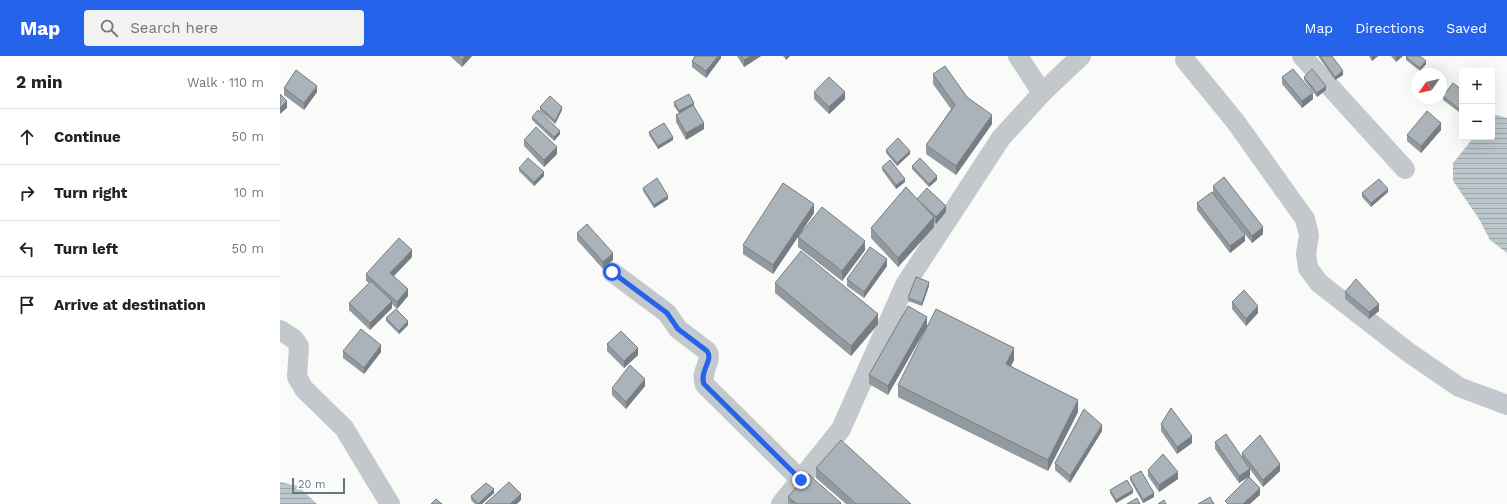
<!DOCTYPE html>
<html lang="en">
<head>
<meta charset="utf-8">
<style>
	body { margin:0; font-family:"Work Sans",sans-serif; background:#f2f2f2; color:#222 }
	.controls { position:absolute; right:12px; top:12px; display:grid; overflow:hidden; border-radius:4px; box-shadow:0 4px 16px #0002 }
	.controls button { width:36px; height:36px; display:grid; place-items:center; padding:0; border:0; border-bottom:1px solid #e0e0e0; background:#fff; color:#222; font:20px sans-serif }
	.compass { position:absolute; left:1131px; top:12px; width:36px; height:36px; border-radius:50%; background:#fff; box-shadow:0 4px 16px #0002; rotate:236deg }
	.scale { position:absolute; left:12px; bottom:10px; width:53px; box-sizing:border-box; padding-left:4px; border:2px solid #657683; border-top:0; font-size:11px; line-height:14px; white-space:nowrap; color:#657683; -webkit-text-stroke:3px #fff; paint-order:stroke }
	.stop { position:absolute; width:12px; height:12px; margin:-9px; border:3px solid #2563eb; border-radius:50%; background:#fff }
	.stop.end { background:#2563eb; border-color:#fff; box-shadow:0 1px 4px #0008 }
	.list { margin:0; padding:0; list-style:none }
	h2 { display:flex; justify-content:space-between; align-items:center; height:52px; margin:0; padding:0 16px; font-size:17px }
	h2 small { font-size:13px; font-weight:400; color:#767676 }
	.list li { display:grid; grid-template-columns:26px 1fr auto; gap:12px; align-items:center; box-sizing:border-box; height:56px; padding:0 16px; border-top:1px solid #e0e0e0 }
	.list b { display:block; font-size:15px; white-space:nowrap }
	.list em { font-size:13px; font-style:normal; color:#767676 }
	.icon { flex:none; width:22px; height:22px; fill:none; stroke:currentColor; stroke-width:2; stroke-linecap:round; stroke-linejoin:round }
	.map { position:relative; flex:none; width:1227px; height:448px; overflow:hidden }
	header { display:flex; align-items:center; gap:24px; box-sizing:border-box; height:56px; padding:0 20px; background:#2563eb; color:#fff }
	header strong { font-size:19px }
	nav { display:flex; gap:22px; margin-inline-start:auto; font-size:14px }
	.search { width:280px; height:36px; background:#f2f2f2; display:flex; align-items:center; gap:10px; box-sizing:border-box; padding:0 14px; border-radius:4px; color:#767676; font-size:15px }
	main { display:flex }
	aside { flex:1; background:#fff }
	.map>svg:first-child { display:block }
</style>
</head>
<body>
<header>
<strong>Map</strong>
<div class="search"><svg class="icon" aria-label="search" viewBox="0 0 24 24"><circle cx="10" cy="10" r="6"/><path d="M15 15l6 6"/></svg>Search here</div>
<nav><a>Map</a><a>Directions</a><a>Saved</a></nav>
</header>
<main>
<aside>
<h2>2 min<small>Walk · 110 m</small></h2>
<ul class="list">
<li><svg class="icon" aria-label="ahead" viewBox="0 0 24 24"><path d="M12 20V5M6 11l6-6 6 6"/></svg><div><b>Continue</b></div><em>50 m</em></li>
<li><svg class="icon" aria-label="right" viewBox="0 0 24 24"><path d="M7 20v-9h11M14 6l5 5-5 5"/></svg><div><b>Turn right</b></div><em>10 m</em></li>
<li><svg class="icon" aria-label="left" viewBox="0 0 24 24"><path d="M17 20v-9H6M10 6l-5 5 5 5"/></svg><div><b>Turn left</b></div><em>50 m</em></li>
<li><svg class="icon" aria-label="arrive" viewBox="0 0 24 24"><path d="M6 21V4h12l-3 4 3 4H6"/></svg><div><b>Arrive at destination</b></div></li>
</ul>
</aside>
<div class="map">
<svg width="1227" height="448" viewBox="0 0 1227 448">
	<defs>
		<pattern id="water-rules" width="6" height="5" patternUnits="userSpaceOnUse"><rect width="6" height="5" fill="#bbc7cb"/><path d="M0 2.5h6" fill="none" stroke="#9ca6aa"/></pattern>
	</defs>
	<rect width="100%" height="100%" fill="#fafaf8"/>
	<path fill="url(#water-rules)" d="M1213 58 1227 62V197L1210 184 1199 163 1173 125V107L1194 81H1212Z
		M0 426 18 430 37 448H0Z"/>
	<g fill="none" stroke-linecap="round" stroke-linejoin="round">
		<path stroke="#c3c8cc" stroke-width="20" d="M738 0 762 37
			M1022 0 1125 113
			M905 4 955 65 1025 163 1029 179 1026 198 1028 212 1039 227 1128 296 1179 331 1227 349
			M332 216 387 257 398 273 427 295C434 305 419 314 425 329L521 424
			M0 274 14 283 19 290 17 321 24 333 64 372 110 448
			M501 448 561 373 625 229 721 82 762 37 801 0"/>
	</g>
	<path fill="#929a9f" d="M170 0H192L182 11Z
		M441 0V2L426 22 412 11V5Z
		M457 0H481L464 11Z
		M503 0H510L506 4Z
		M1038 0H1052L1063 19 1055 24Z
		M1089 0H1098L1092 5Z
		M1111 0H1123L1116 6Z
		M1126 1 1146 8 1140 15 1126 4Z
		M653 18 687 41 712 68 676 119 646 98V89L671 53 653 28Z
		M1002 21 1033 43 1022 52 1002 28Z
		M1024 21 1046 34 1037 41 1024 24Z
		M4 32 37 36 24 54 4 39Z
		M1182 34 1179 56 1163 44V40Z
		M534 36 565 43 549 58 534 43Z
		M394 46 414 50 424 73 406 84 396 66V59L399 57 394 50Z
		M260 51 282 54 275 68 260 55Z
		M252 61 280 78 274 85 252 64Z
		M1161 74 1141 97 1127 85V79Z
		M369 76 393 84 378 93 369 79Z
		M244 84 277 98 264 111 244 90Z
		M606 94 630 98 617 110 606 97Z
		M632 110 657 124 649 131 632 113Z
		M602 111 625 126 616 133 602 114Z
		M239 112 264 120 254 130 239 115Z
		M933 130 983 178 972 187 949 158 965 185 950 197 917 154V147L933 136Z
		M363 132 388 143 374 152 363 135Z
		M1108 136 1091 151 1082 141V137Z
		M637 143 666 156 656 168 654 166V171L618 211 591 182V172Z
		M534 157 493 218 463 198V189Z
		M297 177 333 204 323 213 297 184Z
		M518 181 585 194 562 225 518 191Z
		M132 201 114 220 128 240 117 253 112 248V252L90 274 69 254V247L89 227 86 225V218Z
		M607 210 584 242 567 230V223Z
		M495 227 598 268 571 300 495 237Z
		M649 230 642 250 628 245V242Z
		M1065 236 1099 255 1089 263 1065 243Z
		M952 246 978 257 966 270 952 253Z
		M628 250 608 339 589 328V319Z
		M106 262 128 269 119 278 106 265Z
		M327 288 358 299 344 312 327 295Z
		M63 295 101 296 84 318 63 302Z
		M734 304 731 310 798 356 768 415 618 341V329Z
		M365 330 346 353 332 339V332Z
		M881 368 912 387 897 398 881 375Z
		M822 375 790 427 775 414V407Z
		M935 386 962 402V397L1000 415 983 431 969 412 970 420 959 427 935 393Z
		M536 412 631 448H566L536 422Z
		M868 414 898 423 879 436 868 420Z
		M850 421 874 441 863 447 850 424Z
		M830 434 853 437 836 447 830 437Z
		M214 437 202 448H195L191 444V440Z
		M508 441 561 448H509L508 447Z"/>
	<path fill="#777d82" d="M185 0H192L182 11V4Z
		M438 0H441V2L426 22V15Z
		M471 0H481L464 11V4Z
		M506 0H510L506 4Z
		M1092 0H1098L1092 5Z
		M1116 0H1123L1116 6Z
		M1146 5V8L1140 15V12Z
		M1063 15V19L1055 24V21Z
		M37 30V36L24 54V47Z
		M1046 30V34L1037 41V37Z
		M565 36V43L549 58V51Z
		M1033 37V43L1022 52V45Z
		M7 45V52L0 58V52Z
		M414 47V50L399 58V55Z
		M1182 49V52L1179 56V53Z
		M282 51V54L275 68V65Z
		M712 59V68L676 119V110Z
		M424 67V73L406 84V77Z
		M1161 67V74L1141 97V90Z
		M280 75V78L274 85V81Z
		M393 81V84L378 93V90Z
		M277 91V98L264 111V104Z
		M630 95V98L617 110V107Z
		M264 116V120L254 130V126Z
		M657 120V124L649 131V128Z
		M625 123V126L616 133V129Z
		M1108 133V136L1091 151V147Z
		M388 140V143L374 152V149Z
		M534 148V157L493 218V209Z
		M666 150V156L656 168V161Z
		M654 161V171L618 211V202Z
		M983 171V178L972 187V180Z
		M965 179V185L950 197V190Z
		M585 185V194L562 225V215Z
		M132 194V201L110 224V217Z
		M333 197V204L323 213V206Z
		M607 203V210L584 242V236Z
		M649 226V230L642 250V247Z
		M128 233V240L117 253V246Z
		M112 245V252L90 274V267Z
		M1099 248V255L1089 263V256Z
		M978 250V257L966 270V263Z
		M598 258V268L571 300V290Z
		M647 261V271L608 339V330Z
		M128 265V269L119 278V275Z
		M101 289V296L84 318V312Z
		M358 292V299L344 312V305Z
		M734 292V304L726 320V308Z
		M365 323V330L346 353V346Z
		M798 344V356L768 415V404Z
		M822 369V375L790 427V420Z
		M912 380V387L897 398V391Z
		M1000 408V415L983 431V424Z
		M970 413V420L959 427V420Z
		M898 416V423L879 436V429Z
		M980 432V439L970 448H963Z
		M214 433V437L202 448H198Z
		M853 434V437L836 447V444Z
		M874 437V441L863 447V444Z
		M241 438V444L237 448H230Z"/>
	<path fill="#aab3b9" stroke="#777d82" d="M177 0H185L182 4Z
		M415 0H438L426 15 412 5Z
		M461 0H471L464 4Z
		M1040 0H1052L1063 15 1055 21Z
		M1127 0H1140L1146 5 1140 12 1126 1Z
		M665 10 687 41 712 59 676 110 646 89 675 49 653 18Z
		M1013 13 1033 37 1022 45 1002 21Z
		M1032 13 1046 30 1037 37 1024 21Z
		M16 14 37 30 24 47 4 32Z
		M549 21 565 36 549 51 534 36Z
		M1173 27 1182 34V49L1179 53 1163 40Z
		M0 38 7 45 0 52Z
		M409 38 414 47 399 55 394 46Z
		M270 40 282 51 275 65 260 51Z
		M413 49 424 67 406 77 396 59Z
		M258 54 280 75 274 81 252 61Z
		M1147 55 1161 67 1141 90 1127 79Z
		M384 67 393 81 378 90 369 76Z
		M256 71 277 91 264 104 244 84Z
		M618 82 630 95 617 107 606 94Z
		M248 102 264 116 254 126 239 112Z
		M640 102 657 120 649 128 632 110Z
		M610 104 625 123 616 129 602 111Z
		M944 121 983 171 972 180 933 130Z
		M377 122 388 140 374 149 363 132Z
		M1099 123 1108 133 1091 147 1082 137Z
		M503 127 534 148 493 209 463 189Z
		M626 131 654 161 618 202 591 172Z
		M647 132 666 150 656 161 637 143Z
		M932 136 965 179 950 190 917 147Z
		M542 151 585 185 562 215 518 181Z
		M307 168 333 197 323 206 297 177Z
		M119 182 132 194 110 217 128 233 117 246 86 218Z
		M590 191 607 203 584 236 567 223Z
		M521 195 598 258 571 290 495 227Z
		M636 221 649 226 642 247 628 242Z
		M1076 223 1099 248 1089 256 1065 236Z
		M91 225 112 245 90 267 69 247Z
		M964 234 978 250 966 263 952 246Z
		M628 250 647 261 608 330 589 319Z
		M116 253 128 265 119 275 106 262Z
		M656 253 734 292 726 308 798 344 768 404 618 329Z
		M81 273 101 289 84 312 63 295Z
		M341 275 358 292 344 305 327 288Z
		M350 309 365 323 346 346 332 332Z
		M891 352 912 380 897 391 881 368Z
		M804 353 822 369 790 420 775 407Z
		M946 378 970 413 959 420 935 386Z
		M980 379 1000 408 983 424 962 397Z
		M561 384 631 448H576L536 412Z
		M883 398 898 416 879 429 868 414Z
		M861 415 874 437 863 444 850 421Z
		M528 418 561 447 560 448H517L508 441Z
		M969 421 980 432 963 448H948L945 445Z
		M847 424 853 434 836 444 830 434Z
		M229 426 241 438 230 448H205Z
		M206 427 214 433 198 448 191 440Z
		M930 441 934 448H918Z
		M857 442 860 448H847Z
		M156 443 162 448H151Z
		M884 444 886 448H878Z"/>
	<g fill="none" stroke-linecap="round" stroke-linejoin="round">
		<path stroke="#2563eb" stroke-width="5" d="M332 216 387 257 398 273 427 295C434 304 419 315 424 328L521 424"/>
	</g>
</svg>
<div class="controls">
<button>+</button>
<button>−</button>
</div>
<svg class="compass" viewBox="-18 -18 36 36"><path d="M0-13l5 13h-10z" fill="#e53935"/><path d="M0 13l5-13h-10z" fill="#767676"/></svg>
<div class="scale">20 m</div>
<div class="stop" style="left:332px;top:216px"></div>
<div class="stop end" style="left:521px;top:424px"></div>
</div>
</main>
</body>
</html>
